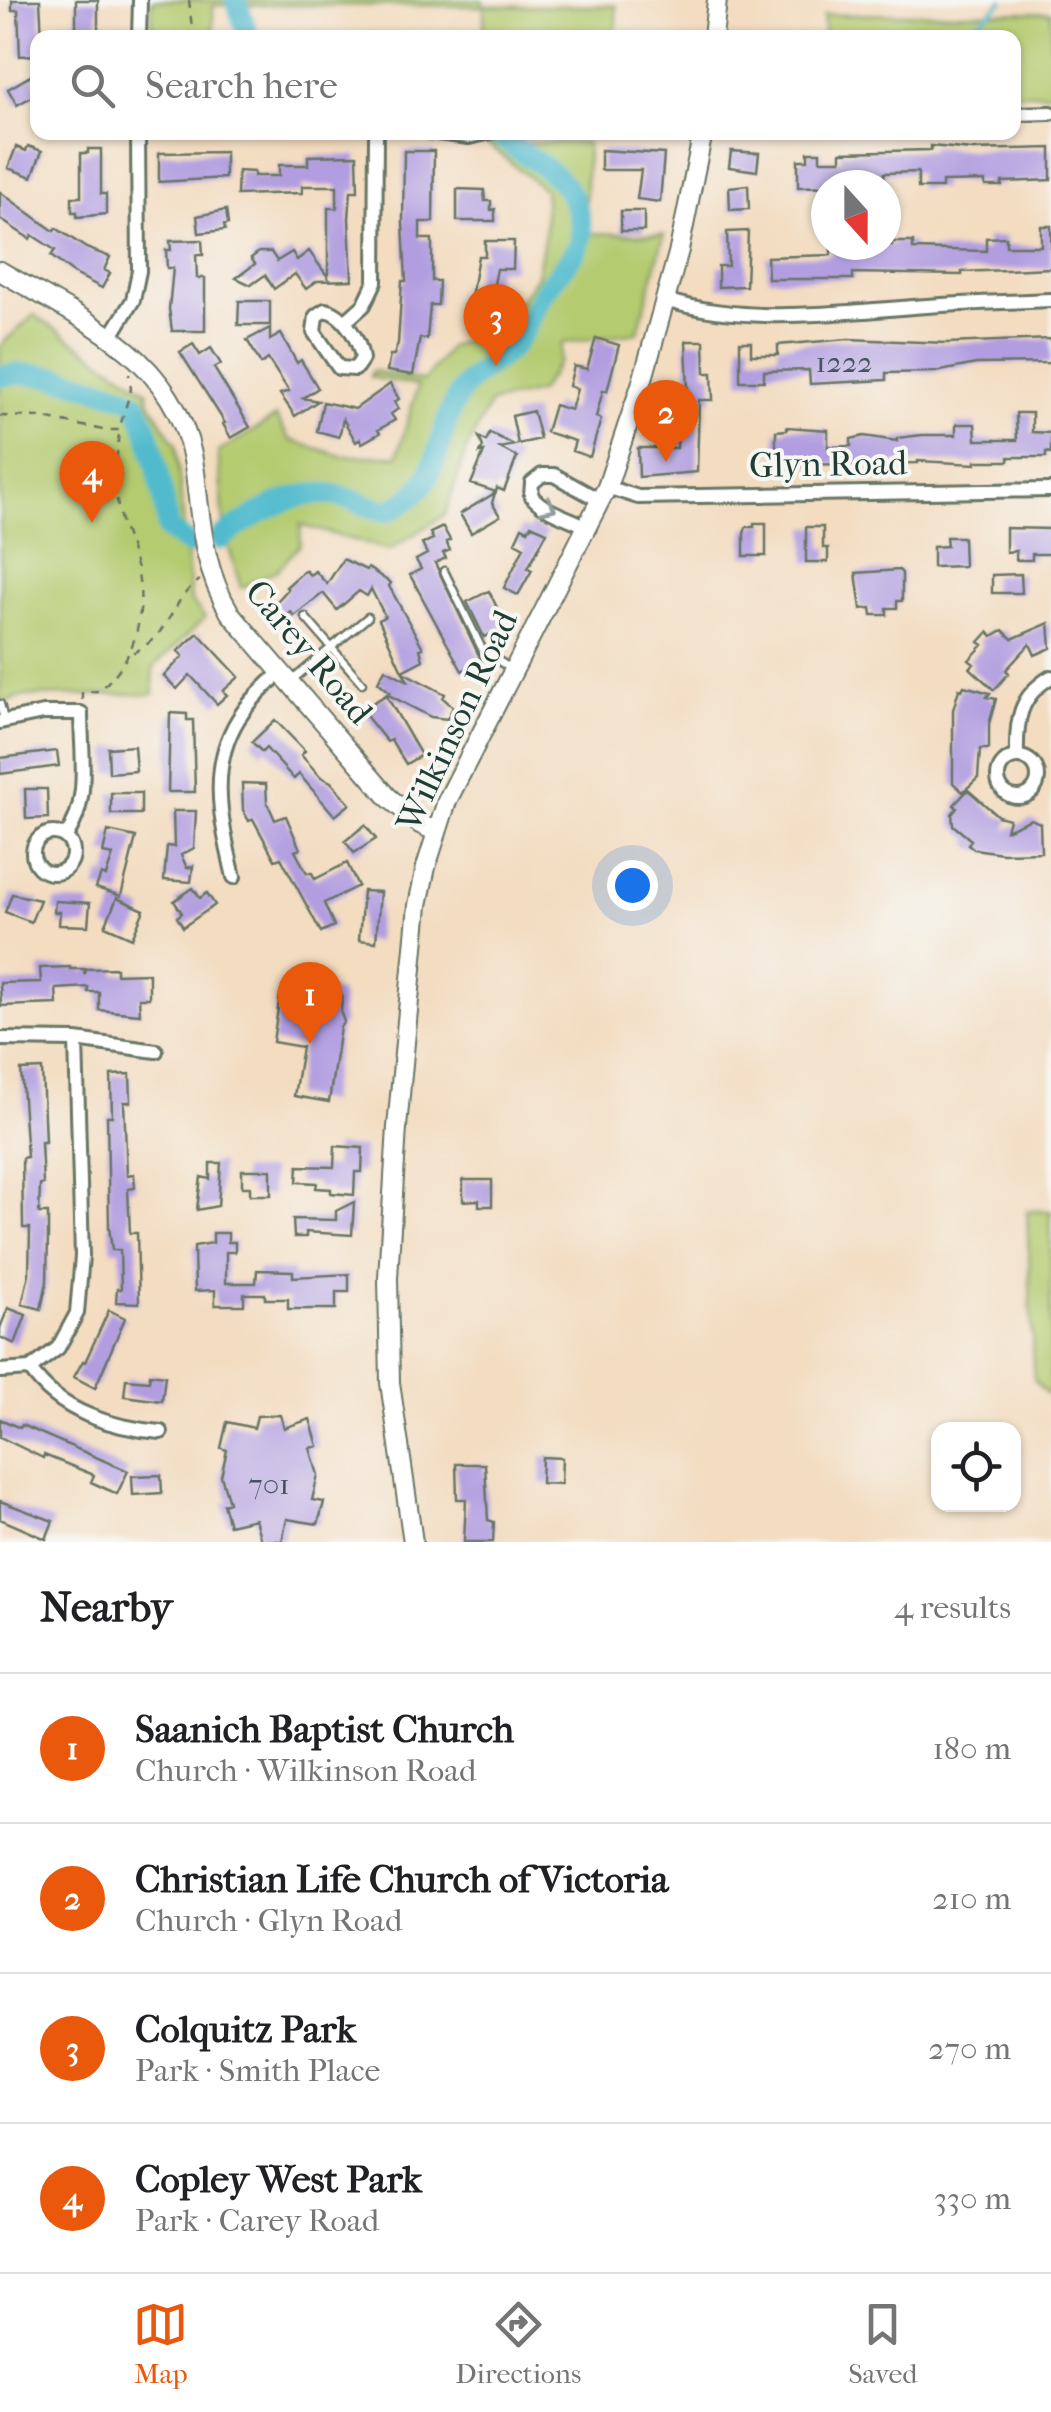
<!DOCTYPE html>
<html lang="en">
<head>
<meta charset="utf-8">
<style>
	body { margin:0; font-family:"IM FELL French Canon",serif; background:#f6f6f6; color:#202124 }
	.controls { position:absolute; right:30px; bottom:30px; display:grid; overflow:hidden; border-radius:20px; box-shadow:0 2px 8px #0004 }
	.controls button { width:90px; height:90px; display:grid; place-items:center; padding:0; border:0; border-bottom:2px solid #e0e0e0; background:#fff; color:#202124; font:50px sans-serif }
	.compass { position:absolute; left:811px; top:170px; width:90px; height:90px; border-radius:50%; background:#fff; box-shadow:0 2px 8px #0004; rotate:159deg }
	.you { position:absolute; left:632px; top:885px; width:35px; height:35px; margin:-25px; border:8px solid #fff; border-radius:50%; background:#1a73e8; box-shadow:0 0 0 15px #1a73e833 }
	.badge { display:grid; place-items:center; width:65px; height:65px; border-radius:50%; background:#ea580c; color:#fff; font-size:32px; font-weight:700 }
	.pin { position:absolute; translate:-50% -82px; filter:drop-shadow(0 2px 5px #0008) }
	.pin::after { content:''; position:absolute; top:52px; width:35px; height:30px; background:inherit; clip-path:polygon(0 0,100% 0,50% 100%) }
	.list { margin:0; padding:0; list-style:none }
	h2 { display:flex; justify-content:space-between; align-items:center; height:130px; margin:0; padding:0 40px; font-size:42px }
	h2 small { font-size:32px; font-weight:400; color:#757577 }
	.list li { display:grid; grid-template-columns:65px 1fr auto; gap:30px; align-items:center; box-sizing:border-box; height:150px; padding:0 40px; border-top:2px solid #e0e0e0 }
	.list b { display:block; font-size:38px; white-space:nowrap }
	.list p { margin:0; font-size:32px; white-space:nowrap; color:#757577 }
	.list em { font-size:32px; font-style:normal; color:#757577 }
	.icon { flex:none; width:55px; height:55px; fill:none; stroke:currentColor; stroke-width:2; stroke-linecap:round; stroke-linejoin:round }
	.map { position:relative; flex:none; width:1051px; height:1542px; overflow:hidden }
	.search { position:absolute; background:#fff; box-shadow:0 2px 8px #0004; left:30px; right:30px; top:30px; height:110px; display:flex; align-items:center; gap:25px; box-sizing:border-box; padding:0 35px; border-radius:20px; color:#757577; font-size:38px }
	.sheet { height:730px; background:#fff }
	nav { display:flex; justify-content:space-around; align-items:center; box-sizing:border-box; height:140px; border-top:2px solid #e0e0e0; background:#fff; font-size:28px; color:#757577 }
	nav a { display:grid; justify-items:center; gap:5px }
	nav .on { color:#ea580c }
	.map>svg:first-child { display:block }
</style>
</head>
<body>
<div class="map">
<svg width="1051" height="1542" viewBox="0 0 1051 1542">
	<rect width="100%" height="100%" fill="#f6f6f2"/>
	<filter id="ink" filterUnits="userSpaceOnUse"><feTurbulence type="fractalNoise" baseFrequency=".01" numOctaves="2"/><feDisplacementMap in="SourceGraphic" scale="20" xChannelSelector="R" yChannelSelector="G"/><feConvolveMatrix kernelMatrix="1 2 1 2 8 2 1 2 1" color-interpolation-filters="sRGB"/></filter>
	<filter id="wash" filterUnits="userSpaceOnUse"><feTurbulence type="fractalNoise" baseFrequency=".0048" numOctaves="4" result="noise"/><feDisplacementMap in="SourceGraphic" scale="40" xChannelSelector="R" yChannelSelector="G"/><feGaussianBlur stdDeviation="2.25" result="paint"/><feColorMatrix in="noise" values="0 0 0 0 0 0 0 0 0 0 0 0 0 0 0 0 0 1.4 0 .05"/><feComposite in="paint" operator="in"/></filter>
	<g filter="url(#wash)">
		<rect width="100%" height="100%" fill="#f3dcc0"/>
		<path fill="#b4cb70" stroke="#6a8452" stroke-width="2.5" d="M152 0H483V6L213 5V37L152 38Z
			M484 6H616V37H484Z
			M1051 12V93H1014V38L824 37V15Z
			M485 142 587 143 585 233 664 235 638 332 562 343 560 361 539 392 490 403 466 451 445 515 389 550 300 525 301 544 277 570 241 588 225 535 218 452 276 417 290 440 341 456H397L418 386 370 377 372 371 424 381 450 346 499 329 537 276 545 233V190Z
			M34 315 148 391V399L176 445 191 601 205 618 153 668 154 694 25 696 0 703V345Z
			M1027 1211H1051V1397L1034 1381Z"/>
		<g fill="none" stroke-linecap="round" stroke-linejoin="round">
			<path stroke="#51bbcd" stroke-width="4" d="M915 38C954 16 965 43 1003 0"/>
			<path stroke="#51bbcd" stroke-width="22" d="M236 0 249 38
				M0 376C42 368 82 384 123 396
				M134 402C151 424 164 499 168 529L189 544
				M220 539C249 518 289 491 327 494 347 495 367 508 387 511 448 488 431 431 464 387 476 371 497 362 511 348 527 331 532 308 545 289 555 275 570 262 578 247 581 241 582 232 581 225 571 169 530 164 496 132"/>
		</g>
		<g id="blocks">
			<path fill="#b19de0" d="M12 0H40L42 38H38V55L20 56 18 10H12Z
				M76 0H98V38H76Z
				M34 74 38 93 17 105 8 89Z
				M28 146 42 151 32 177 8 168 16 147 26 151Z
				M931 146 972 150 1051 148V180L1002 182V186H985V181L942 182V188H918V172L884 173V185L798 187V160H808V152H820V160H841V152L931 150Z
				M88 149H101V194H106V214L77 217V212H72V197H81V153H88Z
				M601 150 664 154 660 202 637 199 641 170H601Z
				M404 151H434L433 222H420V239H432V281H439L438 305H430L427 339 420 338 413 375 387 371 390 355H394L398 343 402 281H406L403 223Z
				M731 151 759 153 757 171 729 167Z
				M225 152V178L159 182V153Z
				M357 155 358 191H351L349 219 352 280 317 281 306 289 295 274 274 289 265 275 251 285 236 278 255 264 251 258 259 252H271L277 261 292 252 297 260 309 251 328 277V208H337V186H302V193L237 195 238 171 254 172V176H279V165H308V156Z
				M748 185 749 209 730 210 729 187Z
				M457 189 484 190 485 201H491V210L495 209V221H457Z
				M0 192 54 231 56 228 86 248 110 257 104 270 110 273 102 288 73 273 51 256 55 250 32 235 30 239 0 219Z
				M226 210 228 224 224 225 225 230 199 233 197 216Z
				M621 211H644V231H621Z
				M1041 226H1051V268L962 272V275L853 273V279H768L767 257 831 255V245H892V242H913V249L986 251V238L1006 237V246H1041Z
				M748 231 746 286 718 287V266H728L727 232Z
				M202 240 203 255H196L197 278H205V331H172L169 309 173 268H167L166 250H171L170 241Z
				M485 241H514L513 269H497L494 284 503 294 495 304 492 319 468 315 478 256H485Z
				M239 301H270V325H238Z
				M270 328V340L281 334 297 363 301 360 318 388 303 398 318 401 295 416 280 394 289 391 268 359 261 364 247 340Z
				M596 338 619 345 607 391 603 390 596 417 601 419 590 457 572 451 575 441 546 432 554 405 571 410 577 389 569 386 574 366 587 369Z
				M848 339 947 343 1051 339V363L976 364 935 372 886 373V380L810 384 809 370 764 371V381H740V342H751V355H778V345Z
				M686 341H704L705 373H712L713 400H699L697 472 639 477 638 448H677L679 415 689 416Z
				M193 344 200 355 211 348 221 364 214 368 250 427 231 438 223 424 225 423 180 352Z
				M390 384 399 399 394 402 398 409 391 414 395 420 378 430 380 433 362 443 360 439 356 442 343 419 339 437 317 431 323 402 355 409Z
				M533 411 540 439 518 444 512 416Z
				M1016 413H1032V432L1051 433V453L1046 452V457H1009V461H976V464L918 461V463L789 465 784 461H776V431L787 430V427L828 430V447L851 446V439L864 436 897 441V438L922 435H956V424H975L976 440H1017Z
				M490 433 514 445 500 448 517 457 504 491 497 488 496 492 471 484 484 452 480 453 483 447 479 437 486 441Z
				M495 493 492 503 500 516 471 533 460 514Z
				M754 523H766V556H744V534L746 527H754Z
				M531 525 547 532 528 568 532 570 518 595 504 588 524 547 515 542 522 527 528 530Z
				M443 527 450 540 446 542 450 550 443 553 446 558 435 563 482 662 462 671 410 575 421 569 416 560 427 554 422 544 433 539 430 533Z
				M806 527H823V548H828V562H806Z
				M1006 528 1051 529V554H1032V560H1016V551L1006 552Z
				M946 537H963L964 566 933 567V547L947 546Z
				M343 559 366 570 368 568 391 583 389 586 423 648 420 649 423 660 402 671 379 620 385 616 371 589 367 596 359 591 337 610 323 593 294 616 291 612 280 620 270 609 288 589 286 587 305 570 310 575 315 571 327 584Z
				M899 570 902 573V601H897V608H887V615H872L871 608 861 609 856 573Z
				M1021 574 1022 593H992V575Z
				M489 591 503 620 500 629 484 637 467 602Z
				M1049 623 1051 648 1035 655 1030 644 1006 670 1009 673 994 690 970 668 974 664 969 660 983 645 979 642 988 632 992 636 1003 630 1012 639Z
				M198 633 239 677 223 691 227 695 217 704 190 675 177 689 164 676 183 656 178 651Z
				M385 669 408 681 403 672 445 694 443 698 453 707 447 719 431 717 387 694 390 692 378 682Z
				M964 686 990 693 987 697 996 699 989 724V749H980L978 778 963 792 953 783V710L959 689 962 690Z
				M386 695 421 755 406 764 391 740 387 742 367 717 366 707Z
				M170 713 187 714V720H193L195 792H168Z
				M275 720 305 751 301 755 321 777 331 782 350 804 335 816 299 774 294 779 266 748 262 752 252 742Z
				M134 746 136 771 109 773 108 748Z
				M57 751 59 766 0 774V758Z
				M242 783 266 784 267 802 275 820 286 816 300 849 295 851 307 873H312L315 879 347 863 358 886 324 903 334 926 321 932 281 858 275 860 253 819 249 821 243 810Z
				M25 789H47L48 818 26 819Z
				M968 790 998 816 1009 819 1006 830 1031 819 1040 823 1041 852 1002 853 974 849 968 844 971 840 953 825 952 814 957 808 954 805Z
				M111 793H141V814H111Z
				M173 811H196L194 848 181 855 187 868 193 866 191 882 164 880 167 846 174 847Z
				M365 825 376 839 354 853 345 841Z
				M108 831 136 837 121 896 96 888 101 874 106 876 113 855 103 853Z
				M193 888 200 898 207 893 215 905 183 927 177 917 182 913 174 901Z
				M363 891 380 892 376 942 359 940Z
				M12 894 40 900 31 922 5 912Z
				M117 898 144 910 132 938 105 926Z
				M55 901 90 903 88 926 59 925 60 912H54Z
				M70 967V969H85L84 975 87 969 116 968V974L149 973V998H139L140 1014 99 1010V992H88V987L56 989 57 1004 1 1006 0 983 41 982 40 968Z
				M286 983 339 992 342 997 341 1013 344 1022 340 1027 329 1102 294 1096 302 1047 273 1042 280 994H285Z
				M42 1069 45 1142H41L43 1184 40 1185 39 1213H48V1236L47 1282 41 1309 22 1304 29 1274 30 1228H23L22 1158 27 1157 21 1070Z
				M130 1074 131 1102H124L127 1175 134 1174 135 1188 128 1189 130 1233H137L139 1303 116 1302 117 1289H121L120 1250H112L109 1227 107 1116H112L111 1075Z
				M335 1146 363 1148 362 1172H355L354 1195 331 1193V1189L316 1188 317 1183 297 1182 298 1166 334 1167Z
				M210 1163H221L218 1206 197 1210 201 1177 210 1179Z
				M242 1170H271V1195H250V1187H242Z
				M463 1180H492V1206H479V1200L463 1201Z
				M354 1202 352 1235 306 1232V1237H294L293 1219 336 1220V1211Z
				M213 1233H228V1242H235V1252H226V1283H256L257 1270 293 1271V1277L349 1274V1292H336V1309H288V1299H265V1294H244V1305H215V1290L195 1291 194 1246 213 1243Z
				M8 1308 26 1315 15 1344 0 1337V1328Z
				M109 1310 125 1318 95 1388 74 1377 83 1361 85 1362Z
				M150 1374 165 1376 162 1401 124 1396 126 1379 149 1381Z
				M280 1415 284 1428 310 1419 318 1446 310 1448 318 1475 312 1500 324 1502 318 1524 287 1519 282 1541H261L255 1519 229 1525 223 1504 229 1502 221 1476 227 1450 221 1448 227 1422 254 1428 257 1416Z
				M0 1419 20 1428 22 1425 128 1471 117 1494 91 1482 94 1475 44 1455 43 1458 0 1437Z
				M542 1457 562 1458 561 1484 541 1483Z
				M456 1464H485L488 1520 494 1522 493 1542H464L466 1499H457Z
				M161 1475 162 1493 133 1495 132 1476Z
				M0 1501 53 1521 46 1539 0 1519Z"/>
		</g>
	</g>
	<g filter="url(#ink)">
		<use href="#blocks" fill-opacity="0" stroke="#697565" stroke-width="2.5"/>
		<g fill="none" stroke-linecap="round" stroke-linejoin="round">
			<g stroke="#697565" stroke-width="11">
				<path id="lane" d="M444 571 483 651 513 670
					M305 617 362 683
					M290 682 368 617
					M0 704 4 720"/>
			</g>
			<g stroke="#697565" stroke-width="18">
				<path id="street" d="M139 38 140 0
					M1014 114 1051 113
					M429 132 469 137 491 132
					M665 300C749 326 841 312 927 306 968 303 1010 302 1051 300
					M325 310C344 313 360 341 362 359L355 369 339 368 314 332 316 316Z
					M345 322 364 305 375 282 376 132
					M111 336 133 300 139 271 138 132
					M607 487 638 497 1051 490
					M589 528C571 518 542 511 531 495L532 483 542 475H554L601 501
					M0 722 43 713H81C81 754 91 803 65 837
					M1017 756C1016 721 1019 696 1051 677
					M998 777a20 20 0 1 1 40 0a20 20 0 1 1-40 0Z
					M33 853a20 20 0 1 1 40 0a20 20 0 1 1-40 0Z
					M234 877C221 821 206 763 243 712 253 697 268 685 280 672
					M0 1039 76 1040 156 1051
					M30 1369C59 1412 112 1428 161 1432
					M0 1371 30 1369 58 1348 77 1313 82 1256 76 1040"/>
			</g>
			<g stroke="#697565" stroke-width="22">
				<path id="secondary" d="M713 38 717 0
					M0 271C86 322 181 359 195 472 201 523 203 568 230 613L388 797 420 824 435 831
					M413 1542 390 1383 388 1278 397 1127 418 905 426 867 447 801 607 487 642 382 679 250 703 132"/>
			</g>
			<path stroke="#697565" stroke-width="2.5" stroke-dasharray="8 8" stroke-linecap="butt" d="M189 0 193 38
				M0 416 39 417 103 430H119L131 389 129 374
				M133 653C175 631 168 602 200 580
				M82 700V692L98 691C136 661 148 612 136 566 131 546 121 527 118 507 114 481 117 455 119 430"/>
			<use href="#lane" stroke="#fff" stroke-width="6"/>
			<use href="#street" stroke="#fff" stroke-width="12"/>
			<use href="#secondary" stroke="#fff" stroke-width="18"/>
		</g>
		<defs><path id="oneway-chevron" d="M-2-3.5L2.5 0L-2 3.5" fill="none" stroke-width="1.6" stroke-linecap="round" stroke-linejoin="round" transform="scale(2.5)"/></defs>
		<use stroke="#8f9e9a" href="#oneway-chevron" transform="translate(549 507) rotate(25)"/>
	</g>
	<g text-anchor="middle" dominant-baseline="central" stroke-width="8" stroke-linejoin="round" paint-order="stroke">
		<g font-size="30" fill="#44555f">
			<text x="844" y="362">1222</text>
			<text x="269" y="1484">701</text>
		</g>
		<g font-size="35" fill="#1f3d34" stroke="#f6f6f2">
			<text transform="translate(828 464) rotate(-1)">Glyn Road</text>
			<text transform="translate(309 652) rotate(50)">Carey Road</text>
			<text transform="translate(457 721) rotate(-65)">Wilkinson Road</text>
		</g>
	</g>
</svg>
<div class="controls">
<button><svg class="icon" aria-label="locate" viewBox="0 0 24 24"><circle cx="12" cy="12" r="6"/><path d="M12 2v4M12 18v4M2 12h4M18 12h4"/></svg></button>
</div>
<svg class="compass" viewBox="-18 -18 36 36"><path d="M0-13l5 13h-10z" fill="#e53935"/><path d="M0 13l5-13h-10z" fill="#757577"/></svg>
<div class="you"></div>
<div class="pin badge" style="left:310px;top:1044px">1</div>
<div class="pin badge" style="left:666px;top:462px">2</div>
<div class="pin badge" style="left:496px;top:366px">3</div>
<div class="pin badge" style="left:92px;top:523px">4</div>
<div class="search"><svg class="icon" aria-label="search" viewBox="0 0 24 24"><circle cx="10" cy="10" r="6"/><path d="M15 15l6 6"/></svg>Search here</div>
</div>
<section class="sheet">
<h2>Nearby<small>4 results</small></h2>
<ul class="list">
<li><span class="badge">1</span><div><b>Saanich Baptist Church</b><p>Church · Wilkinson Road</p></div><em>180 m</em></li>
<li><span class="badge">2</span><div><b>Christian Life Church of Victoria</b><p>Church · Glyn Road</p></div><em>210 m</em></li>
<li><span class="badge">3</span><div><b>Colquitz Park</b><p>Park · Smith Place</p></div><em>270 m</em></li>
<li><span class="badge">4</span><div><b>Copley West Park</b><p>Park · Carey Road</p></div><em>330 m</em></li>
</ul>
</section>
<nav>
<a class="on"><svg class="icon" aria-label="map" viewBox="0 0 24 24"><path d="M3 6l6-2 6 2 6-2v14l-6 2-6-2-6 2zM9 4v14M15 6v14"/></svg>Map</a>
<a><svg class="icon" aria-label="directions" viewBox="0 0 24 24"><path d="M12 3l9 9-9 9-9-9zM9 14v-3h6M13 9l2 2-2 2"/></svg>Directions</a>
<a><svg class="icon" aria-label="saved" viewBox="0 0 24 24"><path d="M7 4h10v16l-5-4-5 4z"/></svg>Saved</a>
</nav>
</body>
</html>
